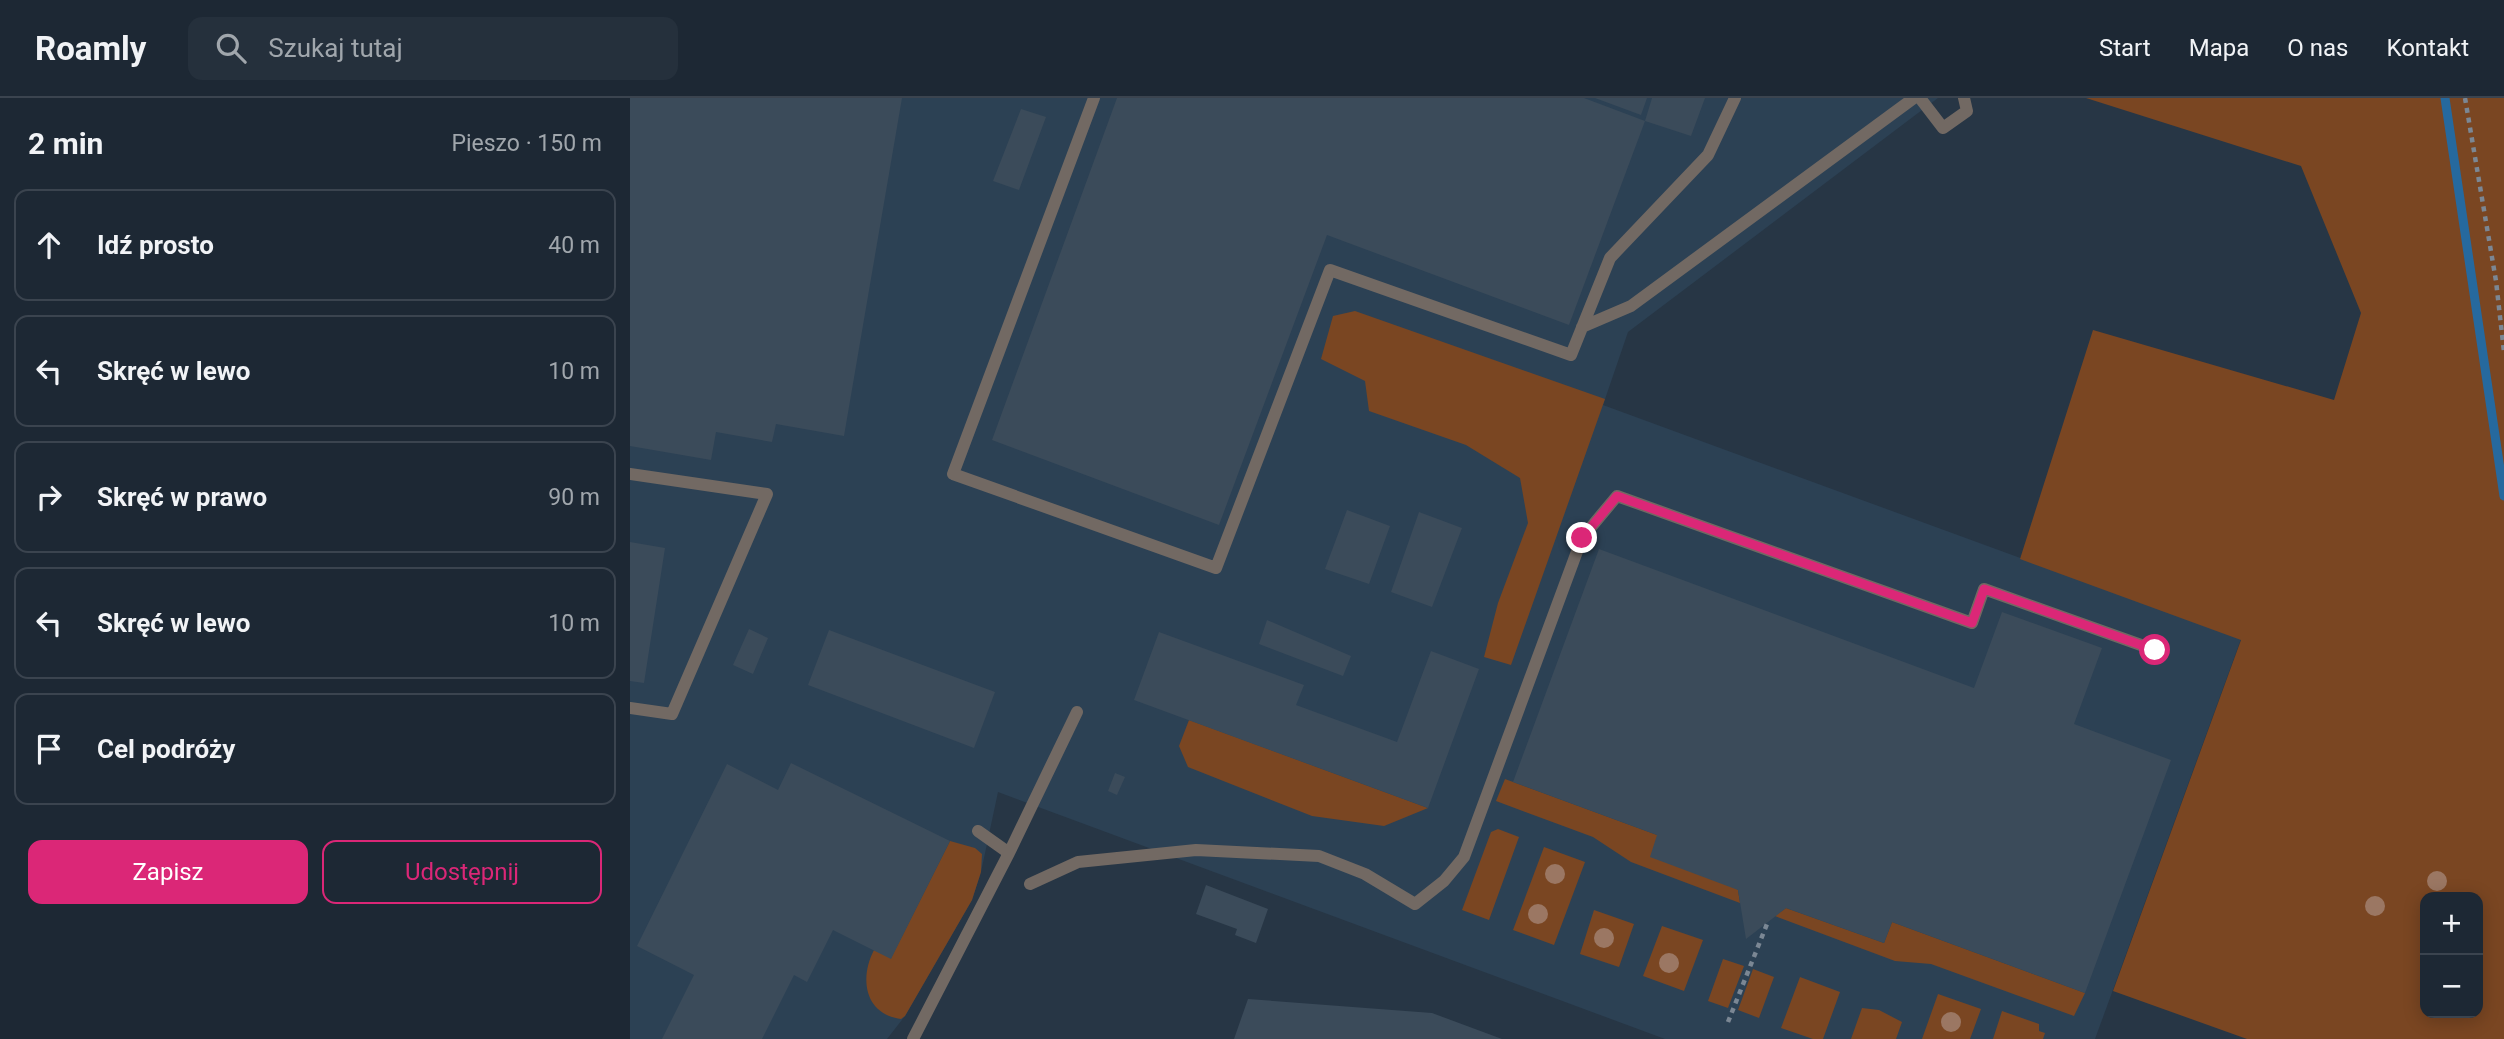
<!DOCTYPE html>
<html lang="pl">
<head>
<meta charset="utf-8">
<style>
	body { margin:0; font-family:Roboto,sans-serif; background:#25303c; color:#f1f3f6 }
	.controls { position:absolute; right:21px; bottom:21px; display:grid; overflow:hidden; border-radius:14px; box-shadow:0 4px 18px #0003 }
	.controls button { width:63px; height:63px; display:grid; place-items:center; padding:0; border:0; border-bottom:2px solid #3b444f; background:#1d2834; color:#f1f3f6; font:35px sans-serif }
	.stop { position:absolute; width:21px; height:21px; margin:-16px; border:5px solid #db2777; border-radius:50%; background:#fff }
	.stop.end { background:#db2777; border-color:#fff; box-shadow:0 2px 7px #0008 }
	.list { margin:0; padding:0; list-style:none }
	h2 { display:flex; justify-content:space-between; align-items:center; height:91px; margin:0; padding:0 28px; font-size:30px }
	h2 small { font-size:23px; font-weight:400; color:#a0a6ac }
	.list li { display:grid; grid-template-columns:46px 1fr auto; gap:21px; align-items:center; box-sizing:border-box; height:112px; margin:0 14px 14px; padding:0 14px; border:2px solid #3b444f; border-radius:14px }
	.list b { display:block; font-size:26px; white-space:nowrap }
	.list em { font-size:23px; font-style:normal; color:#a0a6ac }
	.actions { display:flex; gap:14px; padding:21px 28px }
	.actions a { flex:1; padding:16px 0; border:2px solid #db2777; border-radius:14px; text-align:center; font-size:24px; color:#db2777 }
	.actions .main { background:#db2777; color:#fff }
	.icon { flex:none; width:38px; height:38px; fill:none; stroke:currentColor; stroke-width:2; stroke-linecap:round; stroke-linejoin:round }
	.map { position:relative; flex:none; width:1874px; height:941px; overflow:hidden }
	header { display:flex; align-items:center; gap:42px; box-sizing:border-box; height:98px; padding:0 35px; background:#1d2834; border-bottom:2px solid #3b444f }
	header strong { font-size:33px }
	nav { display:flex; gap:38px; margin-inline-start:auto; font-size:24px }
	.search { width:490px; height:63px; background:#25303c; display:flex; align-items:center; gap:18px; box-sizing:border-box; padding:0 24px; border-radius:14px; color:#a0a6ac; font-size:26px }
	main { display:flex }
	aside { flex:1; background:#1d2834 }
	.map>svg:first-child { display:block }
</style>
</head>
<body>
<header>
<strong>Roamly</strong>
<div class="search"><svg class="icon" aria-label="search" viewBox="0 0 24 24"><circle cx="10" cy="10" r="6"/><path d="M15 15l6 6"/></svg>Szukaj tutaj</div>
<nav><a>Start</a><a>Mapa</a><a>O nas</a><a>Kontakt</a></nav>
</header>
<main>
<aside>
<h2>2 min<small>Pieszo · 150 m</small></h2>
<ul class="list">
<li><svg class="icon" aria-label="ahead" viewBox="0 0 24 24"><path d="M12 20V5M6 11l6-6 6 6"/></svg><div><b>Idź prosto</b></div><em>40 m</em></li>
<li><svg class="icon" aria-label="left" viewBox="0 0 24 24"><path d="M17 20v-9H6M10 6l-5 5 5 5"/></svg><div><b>Skręć w lewo</b></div><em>10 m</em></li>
<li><svg class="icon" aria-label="right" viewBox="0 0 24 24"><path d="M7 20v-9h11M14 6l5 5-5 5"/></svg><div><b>Skręć w prawo</b></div><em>90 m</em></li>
<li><svg class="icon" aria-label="left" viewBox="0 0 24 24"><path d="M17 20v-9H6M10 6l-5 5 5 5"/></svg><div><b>Skręć w lewo</b></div><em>10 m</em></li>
<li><svg class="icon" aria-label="arrive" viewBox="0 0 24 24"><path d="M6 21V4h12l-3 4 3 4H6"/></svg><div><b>Cel podróży</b></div></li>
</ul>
<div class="actions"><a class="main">Zapisz</a><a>Udostępnij</a></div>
</aside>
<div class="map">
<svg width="1874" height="941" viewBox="0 0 1874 941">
	<rect width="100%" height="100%" fill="#273645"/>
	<path fill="#2c4154" d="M0 0H1308L998 234 973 307 1611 541 1465 941H1035L368 694 351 774 342 802 275 918 257 941H0Z"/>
	<path fill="#7a4622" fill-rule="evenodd" d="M1456 0H1874V941H1617L1483 893 1611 542 1390 461 1463 232 1704 302 1731 215 1671 68ZM1795 799H1848V915H1795Z
		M725 213 975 301 881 567 854 559 868 505 898 425 890 380 836 347 739 313 735 283 691 261 703 218Z
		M559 622 798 710 754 728 682 718 558 669 549 648Z
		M875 681 1027 737 1108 792 1110 805 1001 764 963 739 866 703Z
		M868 731 889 739 859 822 832 812 861 734Z
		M320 743 345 750 352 756 351 774 342 802 275 918 271 921C235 916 229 881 244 852L261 860Z
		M914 749 955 764 924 847 883 832Z
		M1156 810 1254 845 1262 824 1455 895 1444 918 1301 866 1265 863 1145 818Z
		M964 812 1004 826 989 869 950 856Z
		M1032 828 1073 842 1054 893 1013 878Z
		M1093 861 1114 868 1098 910 1078 903Z
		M1123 871 1144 879 1129 920 1108 912Z
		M1170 879 1210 894 1193 941H1183L1151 930Z
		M1308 896 1351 911 1340 941H1292Z
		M1232 910 1249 912 1272 924 1266 941H1221Z
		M1372 913 1409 926V933L1415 935 1413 941H1363Z"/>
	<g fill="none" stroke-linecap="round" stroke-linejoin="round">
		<path stroke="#26699e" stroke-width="9" d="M1815 0 1874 398"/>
	</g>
	<path fill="#3b4b5a" d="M0 0H272L214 338 146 326 142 344 86 334 81 362 0 348Z
		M487 0H954L1015 23 939 227 697 137 589 427 362 342Z
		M965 0H1017L1011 17Z
		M1022 0H1075L1061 38 1015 23Z
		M391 11 416 19 389 92 363 83Z
		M717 412 760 428 739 486 695 471Z
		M789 414 832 430 802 509 761 494Z
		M0 444 35 450 14 585 0 583Z
		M969 451 1344 590 1372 514 1472 550 1444 626 1541 662 1455 895 1262 824 1254 845 1156 810 1116 841 1108 792 1020 759 1027 737 883 684Z
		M637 522 721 558 713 578 629 546Z
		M119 531 138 540 123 576 103 567Z
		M199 532 365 594 344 650 178 587Z
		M529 534 674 587 666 607 767 644 801 553 849 571 798 710 504 602Z
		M161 665 320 743 261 861 203 832 177 884 164 877 132 941H32L64 877 7 848 97 666 148 692Z
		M485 675 495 679 487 697 478 693Z
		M576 787 638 811 626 845 605 837 607 831 566 816Z
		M618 901 802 915 872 941H604Z"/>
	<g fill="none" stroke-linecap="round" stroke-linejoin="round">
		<path stroke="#7b8794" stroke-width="4.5" stroke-dasharray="5 5" stroke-linecap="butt" d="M1835 0 1866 183 1874 254
			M1098 924 1137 826"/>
		<path stroke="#726963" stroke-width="12" d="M464 0 323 376 586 470 700 172 941 257 980 160 1078 57 1105 0
			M1290 0 1313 30 1337 13 1334 0
			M952 229 1001 208 1284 0
			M0 376 137 396 42 616 0 610
			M348 733 379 755
			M400 786 448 764 566 752 689 758 735 776 785 806 814 783 834 759 952 440 987 398 1342 525 1354 491 1525 552
			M283 941 379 755 447 614"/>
	</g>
	<g fill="#9b7763">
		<circle cx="925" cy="776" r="10"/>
		<circle cx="1807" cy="783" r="10"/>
		<circle cx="1745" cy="808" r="10"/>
		<circle cx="908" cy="816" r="10"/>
		<circle cx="974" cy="840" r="10"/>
		<circle cx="1039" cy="865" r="10"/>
		<circle cx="1321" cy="924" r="10"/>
	</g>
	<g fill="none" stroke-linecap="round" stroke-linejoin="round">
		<path stroke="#db2777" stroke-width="9" d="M952 440 987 398 1342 525 1354 491 1525 552"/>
	</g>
</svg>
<div class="controls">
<button>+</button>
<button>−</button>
</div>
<div class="stop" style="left:1525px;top:552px"></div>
<div class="stop end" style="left:952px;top:440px"></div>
</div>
</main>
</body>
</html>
